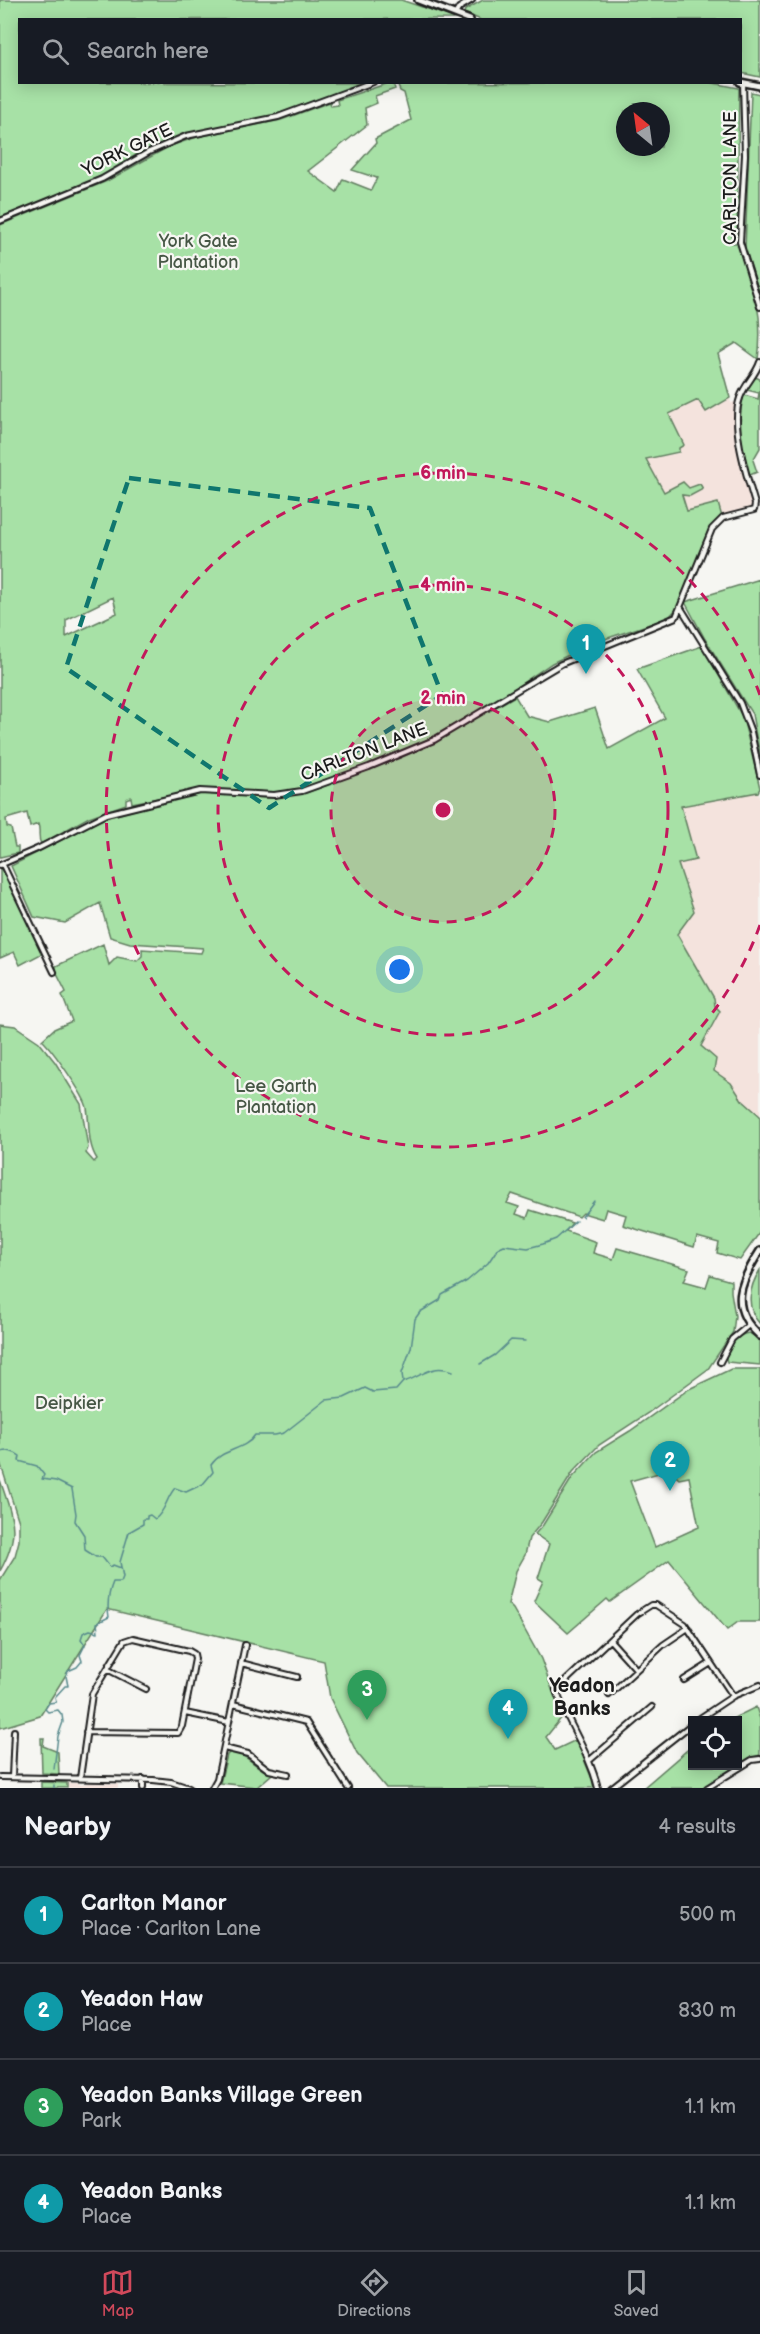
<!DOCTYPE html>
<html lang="en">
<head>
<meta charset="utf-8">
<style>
	body { margin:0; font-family:"Balsamiq Sans",sans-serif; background:#242831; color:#f1f3f6 }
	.controls { position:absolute; right:18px; bottom:18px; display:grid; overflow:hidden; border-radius:0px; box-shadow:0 3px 15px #0003 }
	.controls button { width:54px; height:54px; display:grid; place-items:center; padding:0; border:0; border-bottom:2px solid #363941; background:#171b24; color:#f1f3f6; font:30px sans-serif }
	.compass { position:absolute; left:616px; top:102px; width:54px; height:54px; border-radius:50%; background:#171b24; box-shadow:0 3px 15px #0003; rotate:331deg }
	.you { position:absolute; left:400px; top:970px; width:21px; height:21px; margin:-15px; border:4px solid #fff; border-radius:50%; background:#1a73e8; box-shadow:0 0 0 9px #1a73e833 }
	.badge { display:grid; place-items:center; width:39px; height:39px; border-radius:50%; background:#d1495b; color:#fff; font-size:20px; font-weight:700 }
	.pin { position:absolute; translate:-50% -50px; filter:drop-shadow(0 2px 3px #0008) }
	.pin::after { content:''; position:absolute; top:32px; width:21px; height:18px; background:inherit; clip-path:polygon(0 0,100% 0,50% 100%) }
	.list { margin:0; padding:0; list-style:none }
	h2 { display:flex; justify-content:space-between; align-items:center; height:78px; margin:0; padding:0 24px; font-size:26px }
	h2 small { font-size:20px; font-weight:400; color:#9ea1a6 }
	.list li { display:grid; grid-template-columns:39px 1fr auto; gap:18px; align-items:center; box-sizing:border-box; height:96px; padding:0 24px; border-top:2px solid #363941 }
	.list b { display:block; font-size:22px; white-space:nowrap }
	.list p { margin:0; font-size:20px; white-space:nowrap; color:#9ea1a6 }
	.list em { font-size:20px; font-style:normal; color:#9ea1a6 }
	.icon { flex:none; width:33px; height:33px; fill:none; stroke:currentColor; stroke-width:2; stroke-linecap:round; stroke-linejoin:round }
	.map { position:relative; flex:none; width:760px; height:1788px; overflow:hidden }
	.search { position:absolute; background:#171b24; box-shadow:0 3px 15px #0003; left:18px; right:18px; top:18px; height:66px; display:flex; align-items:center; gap:15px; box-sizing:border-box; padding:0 21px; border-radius:0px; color:#9ea1a6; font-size:22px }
	.sheet { height:462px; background:#171b24 }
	nav { display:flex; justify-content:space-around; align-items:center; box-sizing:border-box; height:84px; border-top:2px solid #363941; background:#171b24; font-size:16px; color:#9ea1a6 }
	nav a { display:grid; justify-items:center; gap:3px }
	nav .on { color:#d1495b }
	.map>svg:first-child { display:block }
</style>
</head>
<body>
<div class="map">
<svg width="760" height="1788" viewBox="0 0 760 1788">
	<rect width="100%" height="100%" fill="#f6f6f2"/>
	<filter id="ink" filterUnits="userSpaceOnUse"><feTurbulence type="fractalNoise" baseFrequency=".0167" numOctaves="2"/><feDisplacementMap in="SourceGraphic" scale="12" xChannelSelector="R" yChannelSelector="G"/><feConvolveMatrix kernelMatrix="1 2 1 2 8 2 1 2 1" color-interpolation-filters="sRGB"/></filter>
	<g filter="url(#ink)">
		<path fill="#f4e3dd" d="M730 398 731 403 735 402 736 437 741 469 753 507 722 517 717 503 687 512 681 495 699 484 688 488 683 482 664 492 645 459 679 453 668 414 699 400 706 412Z
			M758 792 760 799V1116L742 1100 731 1083 713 1071 701 1046 715 1006 714 998 677 933 694 911 678 864 696 859 681 806Z
			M67 1783H78L81 1785 88 1783 118 1784V1788H67Z"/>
		<path fill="#a7e1a6" stroke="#627e61" stroke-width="1.5" fill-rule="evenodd" d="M0 0H401L458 19 20 20V82L366 83 279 114 193 133 166 143 136 155 102 176 0 218Z
			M483 0H760V77L741 73 740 20H481L464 13 465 10Z
			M708 82 739 88 737 237 732 236V243H740C743 269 756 292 759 317 760 330 760 346 758 359L736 343 718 354 730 398 706 412 698 400 669 414 684 445 679 448V452L646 459 664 492 683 482 689 488 700 484 703 489 690 496 682 495 687 511 718 503 722 517 714 523 710 530 680 605 668 618 596 642 552 663 501 698 429 739 380 761 303 788 276 792 200 790 132 803 131 797 126 799V804L89 817 41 844C37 837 41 831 38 824L30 827 27 813 6 819 7 827 11 828 15 847H18V853L0 857V225L107 181 170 146 197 137 281 120 330 102 331 106 338 105 337 100 389 83H393L395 89 375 96 377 103 365 108 367 125 308 171 337 192 343 179 371 190 377 178 352 170 376 143 375 139 411 120 404 93 400 91 397 83ZM625 111H661V147H625ZM113 597 117 613 66 637V620Z
			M751 92 760 94V295L745 249Z
			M755 377 760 379V448L753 460 757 472 750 475C741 455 737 416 744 395L758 399 759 393 747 390Z
			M760 579V758L752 714 705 639 685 602Z
			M702 646 743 718 760 788 758 792 681 806 696 860 678 864 694 911 677 934 714 998 715 1006 720 1011 701 1046 716 1059 714 1071 731 1083 742 1100 760 1116V1232L740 1260 717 1253 719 1243 697 1237 694 1247 623 1225 626 1215 606 1209 603 1219 583 1213 579 1217 512 1194 507 1203 519 1207 516 1214 527 1218 530 1210 572 1223 566 1231 596 1242 593 1253 613 1259 617 1248 689 1269 684 1281 706 1287 710 1275 731 1281V1292L735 1316 733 1332 708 1369 648 1413 599 1445 573 1472 542 1522 529 1538 525 1555 516 1571 508 1604 513 1609 541 1659 562 1717 546 1737 555 1750 576 1740 592 1779 594 1788H386L357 1753 330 1698 324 1661 107 1609 40 1716 0 1728V1580L15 1556 19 1541V1522L0 1462V1024L15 1026 39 1042 55 1062 81 1104 88 1148 86 1153 94 1162 97 1159C87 1144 90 1125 87 1108 85 1096 52 1049 42 1040L54 1029 72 1021 62 995 66 992 56 972V966L103 944 109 965 117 957 137 961 142 956V949L201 953 203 948 130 943 110 937 100 903 65 923 34 917 11 866 104 818 162 803V802L206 793 266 798 306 793 400 758 433 743 515 696 527 716 550 722 595 708 609 749 665 718 637 669Z
			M0 869H4L43 953 20 965 14 952 0 958Z
			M760 1270V1324C745 1308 749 1287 760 1270Z
			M749 1333 760 1339V1365L727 1362 725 1355C731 1345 737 1334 749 1333Z
			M731 1369H760V1622H738L727 1630 669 1560 610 1602 607 1599 568 1633 534 1601 543 1581 538 1578 549 1544 535 1534 543 1525 572 1478 596 1452 630 1431 689 1389ZM669 1470 679 1479 689 1477 699 1527 655 1547 630 1481Z
			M0 1480C13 1519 21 1533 0 1571Z
			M756 1707 760 1719V1755L750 1758 705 1788H643L692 1746V1766H738V1720H730Z
			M41 1738H44L43 1746 58 1752 59 1774 42 1773Z
			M230 1752C249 1754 255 1769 272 1774L257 1787 220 1783 227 1755Z
			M41 1782 67 1783V1788H41Z"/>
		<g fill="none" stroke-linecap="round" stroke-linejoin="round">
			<path stroke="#57898c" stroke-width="1.5" d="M582 1217 594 1201
				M480 1364 495 1355 511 1340 525 1341
				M403 1382C423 1377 429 1363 453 1371
				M0 1453C6 1449 15 1452 20 1456L19 1461 37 1466 44 1475 42 1479 56 1481 72 1489 76 1514 75 1521 84 1535 85 1550 96 1557H102L110 1567 113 1565 121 1568
				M54 1769 58 1736 63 1722 62 1715 58 1710 48 1712 45 1709 49 1703 56 1702 55 1697 65 1686H68L66 1676 68 1671 77 1667 82 1661 80 1655 85 1645 81 1639 83 1633 90 1630 98 1632 97 1623 109 1617C107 1605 108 1594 113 1582H121L123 1577 120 1562 129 1532 143 1524V1519H147V1516L150 1515 155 1519C166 1511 166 1498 175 1488L186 1492 203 1484 213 1472 211 1465C222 1448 245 1451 255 1435H275L284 1433 326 1400 344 1398 365 1388 373 1392 396 1390 403 1382 402 1373 411 1348 415 1319 420 1312 440 1300 442 1295 467 1281 488 1263 498 1248 504 1245 528 1248 543 1244 556 1239 576 1221
				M54 1788V1785"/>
			<g stroke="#1c1c1c" stroke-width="8">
				<path id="street" d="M456 13 459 8 472 0
					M743 83 745 155 740 242 760 307
					M0 221 102 179 149 152 186 136 278 117 373 82
					M681 608 740 703 751 732 760 775
					M0 865 37 849 106 814 200 791 274 795 302 791 369 767 434 740 561 664 676 617 712 529 723 518 754 510 755 504C747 477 730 425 740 398 744 385 756 375 760 362
					M3 865 54 972
					M720 1362 732 1339 749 1325
					M610 1640 636 1669
					M241 1663 297 1677
					M107 1669 146 1689
					M684 1680 711 1663
					M609 1695 663 1645 688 1628
					M233 1704 306 1722 348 1788
					M185 1713 229 1722
					M697 1720 733 1696 760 1685
					M224 1748 248 1754 269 1770 288 1774
					M590 1760 652 1707
					M0 1777 153 1780 171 1782 189 1788
					M12 1777 14 1731
					M80 1778 92 1694 124 1641 133 1638 189 1651 194 1654 195 1659 182 1726 178 1733 86 1732
					M143 1788V1779
					M212 1788 217 1779 245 1645
					M598 1788C589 1752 568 1724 556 1690L637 1614 651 1605H656L685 1624 733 1696
					M611 1788 692 1724
					M707 1788 752 1760 760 1759"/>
			</g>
			<g stroke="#1c1c1c" stroke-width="10">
				<path id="secondary" d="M418 0 470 20
					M740 82 760 86
					M760 1251C740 1282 728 1308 760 1336"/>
			</g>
			<use href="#street" stroke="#f6f6f2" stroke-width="4"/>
			<use href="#secondary" stroke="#f6f6f2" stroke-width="5"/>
		</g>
	</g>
	<path fill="none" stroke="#0f766e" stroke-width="4.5" stroke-dasharray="12 8" stroke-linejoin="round" d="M129 478 370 508 442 695 269 808 66 668Z"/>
	<circle cx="443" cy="810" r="112" fill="#c2185b" fill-opacity=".12"/>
	<g fill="none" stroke="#c2185b" stroke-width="3" stroke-dasharray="10 8">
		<circle cx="443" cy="810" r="112"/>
		<circle cx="443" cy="810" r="225"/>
		<path d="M760 925A337 337 0 1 1 760 695"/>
	</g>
	<g text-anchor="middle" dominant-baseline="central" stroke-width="4.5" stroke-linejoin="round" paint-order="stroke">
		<g font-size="18" fill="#1c1c1c" stroke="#f6f6f2">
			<text transform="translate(127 150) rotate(-26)">YORK GATE</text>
			<text transform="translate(730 178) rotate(-90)">CARLTON LANE</text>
			<text transform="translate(364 752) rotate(-21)">CARLTON LANE</text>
		</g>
		<g font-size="18" fill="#465745" stroke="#f6f6f2">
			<text x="198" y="241">York Gate<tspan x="198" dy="21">Plantation</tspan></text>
			<text x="276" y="1086">Lee Garth<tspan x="276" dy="21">Plantation</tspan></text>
			<text x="69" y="1403">Deipkier</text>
		</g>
		<g font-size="20" font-weight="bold" fill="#1c1c1c" stroke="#f6f6f2">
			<text x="582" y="1686">Yeadon<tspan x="582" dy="23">Banks</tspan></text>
		</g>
	</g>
	<circle cx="443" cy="810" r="9" fill="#c2185b" stroke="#f6f6f2" stroke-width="3"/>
	<g font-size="18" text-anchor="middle" font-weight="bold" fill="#c2185b" stroke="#f6f6f2" stroke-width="4.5" stroke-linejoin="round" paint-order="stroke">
		<text x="443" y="479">6 min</text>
		<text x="443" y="591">4 min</text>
		<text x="443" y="704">2 min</text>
	</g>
</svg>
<div class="controls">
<button><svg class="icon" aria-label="locate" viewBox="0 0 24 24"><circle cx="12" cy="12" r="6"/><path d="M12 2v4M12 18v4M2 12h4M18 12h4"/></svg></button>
</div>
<svg class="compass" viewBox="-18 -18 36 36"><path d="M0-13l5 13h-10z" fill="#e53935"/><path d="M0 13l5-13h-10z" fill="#9ea1a6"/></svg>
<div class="you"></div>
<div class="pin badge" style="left:586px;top:674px;background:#0f9aa8">1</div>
<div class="pin badge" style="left:670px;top:1491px;background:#0f9aa8">2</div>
<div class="pin badge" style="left:367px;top:1720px;background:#2e9e5b">3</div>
<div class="pin badge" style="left:508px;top:1739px;background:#0f9aa8">4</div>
<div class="search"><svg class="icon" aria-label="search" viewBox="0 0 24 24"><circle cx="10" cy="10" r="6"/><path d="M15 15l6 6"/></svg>Search here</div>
</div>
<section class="sheet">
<h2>Nearby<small>4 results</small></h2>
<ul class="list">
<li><span class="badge" style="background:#0f9aa8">1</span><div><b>Carlton Manor</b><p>Place · Carlton Lane</p></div><em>500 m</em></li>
<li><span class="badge" style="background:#0f9aa8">2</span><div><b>Yeadon Haw</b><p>Place</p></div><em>830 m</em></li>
<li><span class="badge" style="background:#2e9e5b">3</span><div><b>Yeadon Banks Village Green</b><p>Park</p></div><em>1.1 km</em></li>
<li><span class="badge" style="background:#0f9aa8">4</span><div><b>Yeadon Banks</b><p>Place</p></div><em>1.1 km</em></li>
</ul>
</section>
<nav>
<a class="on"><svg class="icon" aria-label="map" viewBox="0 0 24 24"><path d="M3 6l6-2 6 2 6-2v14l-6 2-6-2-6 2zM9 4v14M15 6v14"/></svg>Map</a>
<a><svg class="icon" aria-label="directions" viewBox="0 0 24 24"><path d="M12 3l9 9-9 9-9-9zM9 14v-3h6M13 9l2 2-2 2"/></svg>Directions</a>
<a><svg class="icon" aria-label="saved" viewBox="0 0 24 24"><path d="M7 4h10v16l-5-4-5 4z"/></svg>Saved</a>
</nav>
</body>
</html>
